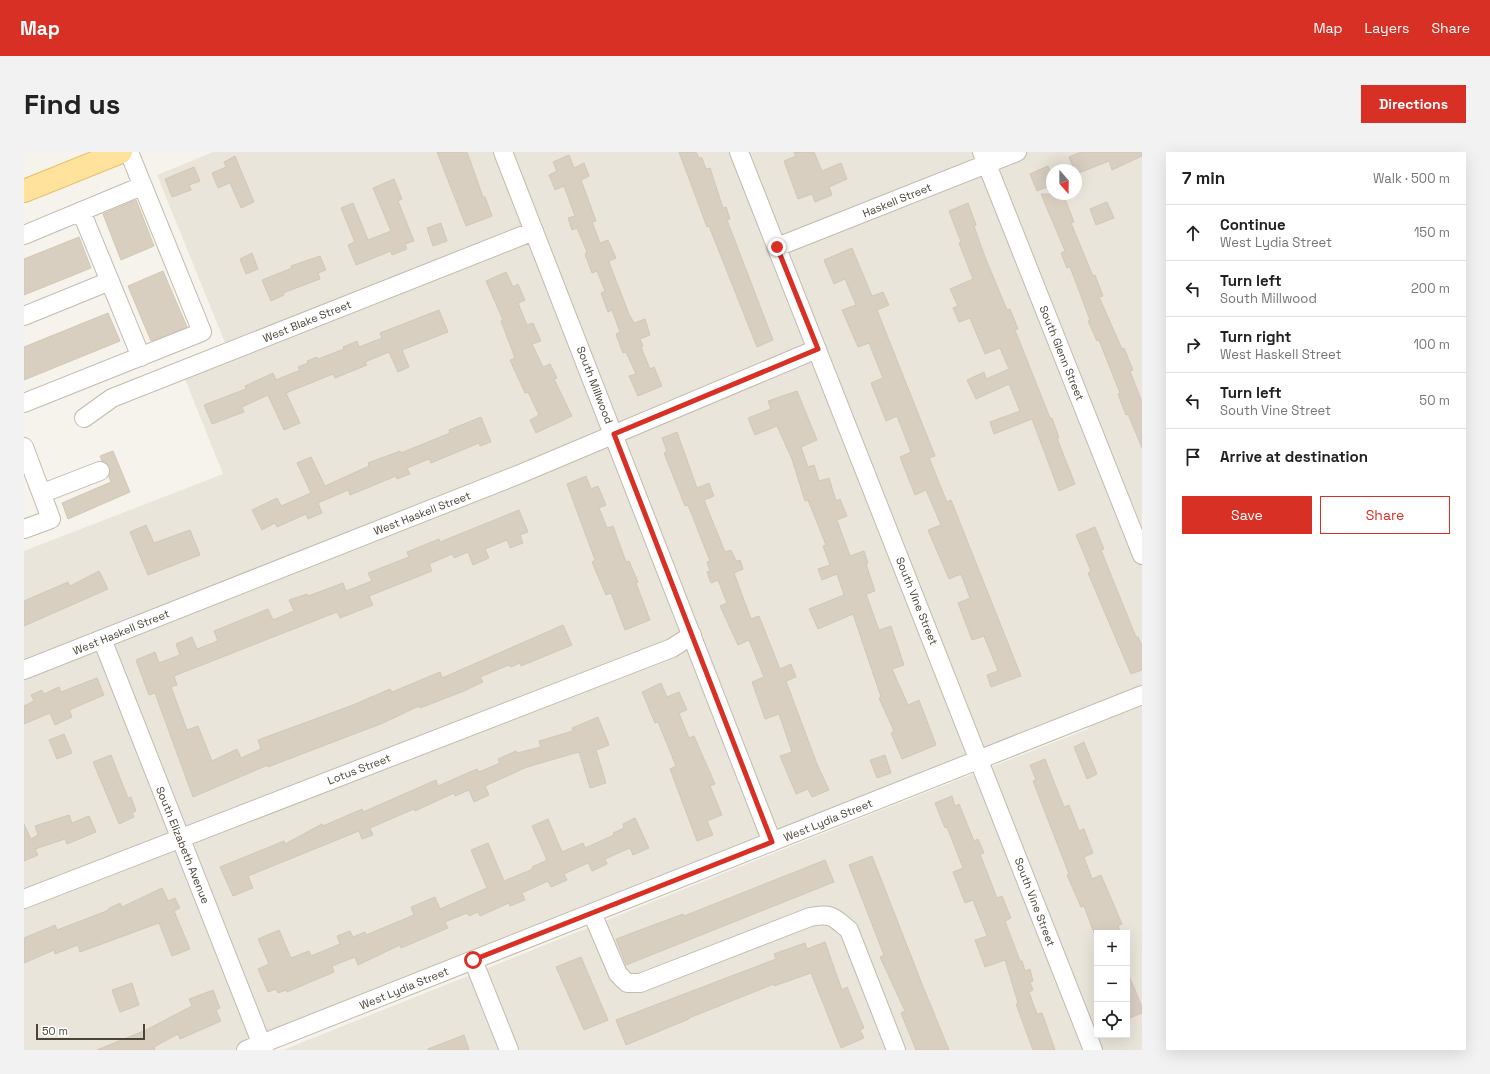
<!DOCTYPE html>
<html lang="en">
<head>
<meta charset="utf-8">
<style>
	body { margin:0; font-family:"Space Grotesk",sans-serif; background:#f2f2f2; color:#222 }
	.controls { position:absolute; right:12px; bottom:12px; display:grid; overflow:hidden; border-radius:0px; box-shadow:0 4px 16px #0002 }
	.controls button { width:36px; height:36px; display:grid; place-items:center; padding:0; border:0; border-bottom:1px solid #e0e0e0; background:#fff; color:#222; font:20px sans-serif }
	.compass { position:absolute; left:1022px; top:12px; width:36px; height:36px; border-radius:50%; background:#fff; box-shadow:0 4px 16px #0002; rotate:159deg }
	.scale { position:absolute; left:12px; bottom:10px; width:109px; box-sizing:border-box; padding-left:4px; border:2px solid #4b4439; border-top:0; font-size:11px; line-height:14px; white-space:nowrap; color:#4b4439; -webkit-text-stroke:3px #fff; paint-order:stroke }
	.stop { position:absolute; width:12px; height:12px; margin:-9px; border:3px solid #d93025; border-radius:50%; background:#fff }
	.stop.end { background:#d93025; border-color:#fff; box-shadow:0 1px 4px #0008 }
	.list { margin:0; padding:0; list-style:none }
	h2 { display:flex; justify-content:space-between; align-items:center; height:52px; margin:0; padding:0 16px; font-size:17px }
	h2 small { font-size:13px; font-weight:400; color:#767676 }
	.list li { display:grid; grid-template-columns:26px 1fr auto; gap:12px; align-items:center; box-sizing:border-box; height:56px; padding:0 16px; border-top:1px solid #e0e0e0 }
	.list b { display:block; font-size:15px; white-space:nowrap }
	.list p { margin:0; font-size:13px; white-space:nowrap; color:#767676 }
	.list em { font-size:13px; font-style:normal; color:#767676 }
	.actions { display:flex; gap:8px; padding:12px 16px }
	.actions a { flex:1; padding:9px 0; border:1px solid #d93025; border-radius:0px; text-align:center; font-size:14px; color:#d93025 }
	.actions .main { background:#d93025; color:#fff }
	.icon { flex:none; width:22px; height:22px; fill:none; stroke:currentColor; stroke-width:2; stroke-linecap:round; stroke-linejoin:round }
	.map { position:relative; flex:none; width:1118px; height:898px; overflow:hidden; border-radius:0px }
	header { display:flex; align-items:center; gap:24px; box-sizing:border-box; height:56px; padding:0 20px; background:#d93025; color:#fff }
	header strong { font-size:19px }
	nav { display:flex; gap:22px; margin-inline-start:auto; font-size:14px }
	.intro { display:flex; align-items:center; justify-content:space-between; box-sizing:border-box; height:96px; padding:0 24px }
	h1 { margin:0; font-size:28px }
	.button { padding:10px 18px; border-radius:0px; background:#d93025; color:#fff; font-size:14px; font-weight:700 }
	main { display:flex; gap:24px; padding:0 24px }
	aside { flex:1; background:#fff; border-radius:0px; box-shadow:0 4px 16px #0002 }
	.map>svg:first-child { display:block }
</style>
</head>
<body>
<header>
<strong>Map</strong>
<nav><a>Map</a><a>Layers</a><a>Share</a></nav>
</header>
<div class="intro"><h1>Find us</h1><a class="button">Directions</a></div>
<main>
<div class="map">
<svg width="1118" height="898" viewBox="0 0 1118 898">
	<rect width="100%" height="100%" fill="#f6f3ec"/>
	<path fill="#eae5da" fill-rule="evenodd" d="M189 0H1118V898H259L860 657 1064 577 1057 557 650 718 229 888 232 898H0V399L199 322 155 212 202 193 133 23ZM1028 18H1052V42H1028ZM1073 781H1103V883H1073Z"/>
	<path fill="#d8cfc1" stroke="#d3c7b4" d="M413 0H443L459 45H461L468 64 442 74Z
		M655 0H672L675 6H678L682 17 686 16 699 56 702 55 706 67 703 68 749 188 733 195 685 74 683 75Z
		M770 0H790L798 19 817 11 823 27 805 35 808 43 791 50 788 42 774 47 760 9 772 4Z
		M1057 0H1118V4L1088 18 1085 9 1052 22 1045 5Z
		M545 3 550 16 560 11 565 24 557 28 572 69 568 70 576 91 584 88 592 106 585 109 586 113 605 162 610 171 621 167 626 183 616 187 619 194 617 195 626 217 630 215 638 234 614 244 605 224 612 222 602 200 599 201 592 182 596 180 588 158 584 160 577 141 581 139 573 119 568 121 561 102 563 100 553 76 548 78 544 66 551 64 540 34 531 38 525 23 533 19 529 10Z
		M211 4 230 50 217 56 206 31 194 36 188 21 202 15 200 10Z
		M1024 14 1028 24V33L1013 39 1006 22Z
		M170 15 176 29 165 33 167 38 148 45 141 27Z
		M370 27 378 47 374 49 390 89 381 92 383 97 368 103 367 99 332 113 324 93 331 90 317 56 329 51 344 88 367 79 349 36Z
		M1017 42H1039L1050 70 1047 71 1069 124 1071 123 1079 144 1075 145 1098 197 1100 196 1109 218 1106 219 1118 250V296L1104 262 1102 263 1094 242 1096 241 1075 188 1073 189 1064 169 1066 168 1046 115 1043 116 1037 101 1041 99Z
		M112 48 130 94 97 108 79 62Z
		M1083 50 1090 66 1072 73 1066 57Z
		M944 51 952 73 950 74 961 105 983 158 986 157 994 177 991 178 1026 266H1028L1035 286H1033L1051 332 1035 339 1008 267 970 282 966 270 996 259 985 232 952 247 943 228 960 220 962 227 985 217 976 196 961 202 946 166 935 170 929 156 934 154 926 137 949 127 935 91 937 90 925 59Z
		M417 71 423 89 409 94 403 76Z
		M55 85 67 116 0 143V107Z
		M828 96 848 144 859 140 865 153 853 158 911 304 905 306 923 350 927 348 997 524 967 535 963 523 974 519 960 484 948 488 934 451 946 446 937 422 925 427 904 378 917 373 902 338 891 343 876 305 887 300 873 264 862 269 847 231 859 226 845 191 834 195 818 158 832 153 821 127 810 132 800 108Z
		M228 101 234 117 222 122 216 107Z
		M296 104 302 118 294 121 296 127 259 141 260 143 247 149 238 128 268 116 267 114Z
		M139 119 163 175 127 189 104 134Z
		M482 120 489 135 494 132 501 148 494 151 503 173 509 171 517 189 508 192 519 215 526 212 533 226 530 227 548 264 512 281 506 268 515 263 504 240 501 241 486 208 491 206 477 169 479 168 462 129Z
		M415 158 424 180 378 198 385 215 374 220 365 200 341 210 343 213 311 226 309 222 262 241 276 271 260 278 244 243 218 255 220 260 188 272 180 253 222 237 221 234 249 221 252 228 276 218 274 215 284 211 283 209 293 205 294 207 320 197 319 195 333 189 335 195 358 186 356 181Z
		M84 161 96 189 0 228V195Z
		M773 239 793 288 777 295 784 315 790 313 795 329 805 326 812 349 816 347 823 364 813 368 826 404 840 399 844 411 842 412 851 439 842 442 855 478 867 474 880 513 868 517 884 553 895 548 912 593 878 607 867 581 870 579 855 546 857 545 829 462 794 477 785 457 820 443 813 422 798 428 794 417 806 413 799 394 802 393 784 348 781 349 768 307 753 274 731 283 724 266 747 257 744 249Z
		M457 265 467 290 456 294 455 291 407 311 405 307 383 316 386 322 373 327 372 324 326 343 324 338 294 351 298 361 284 367 282 362 253 375 251 371 238 378 228 358 253 346 257 354 287 341 273 311 287 305 301 334 345 314 344 311 376 299 377 301 426 281 425 278Z
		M653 280 673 336 685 331 690 344 680 348 701 400 707 398 712 409 716 408 719 417 710 421 727 467 735 464 756 517 767 512 772 525 762 529 793 612 805 638 788 645 784 637 772 642 756 604 768 600 755 562 741 567 728 530 740 525 725 488 714 493 696 454 703 451 694 428 687 431 683 420 686 419 683 410 686 409 664 353 661 354 640 301 643 299 638 286Z
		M89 299 106 340 44 367 38 351 87 330 85 325 86 315 78 309 76 304Z
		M562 324 567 337 574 334 582 353 575 356 583 376 589 374 602 410 605 409 614 430 612 431 626 468 601 478 587 441 582 443 568 410 571 408 543 332Z
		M495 358 504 380 496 383 499 391 486 396 483 388 461 397 465 406 449 413 444 400 430 406 428 402 405 412 408 419 345 444 349 453 316 466 313 460 150 524 153 533 147 535 163 578 174 574 188 609 213 597 217 606 237 597 234 588 329 553 366 537 368 540 416 520 418 526 539 473 548 493 497 514 496 511 487 515 485 513 456 525 459 530 440 539 396 556 395 554 359 571 244 615V613L169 645 131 541 125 543 112 508 131 500 135 511 156 503 152 492 168 485 173 497 194 489 190 479 244 457 249 468 270 459 265 448 283 442 284 444 319 431 322 439 348 429 344 421 385 405 383 400 415 387 416 390Z
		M122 373 130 391 166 378 176 403 124 423 106 380Z
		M1071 375 1080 397 1077 398 1112 485H1114L1118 494V518L1107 522 1064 421 1067 419 1052 383Z
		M75 419 84 437 0 474V449L44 430 46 434Z
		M73 526 80 543 45 558 48 565 31 573 26 561 0 572V554L10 549 7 543 18 538 20 542 35 535 37 540Z
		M637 531 643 545 655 540 663 558 655 561 665 586 670 584 691 632 686 634 698 663 683 669 689 683 673 689 646 617 652 614 634 570 631 571 618 540Z
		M574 565 585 593 572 598 582 631 566 636 555 600 503 615 461 634 465 643 450 650 445 638 431 644 430 641 391 659 390 657 346 676 349 683 338 687 335 679 224 724 229 736 209 744 196 715 260 689 261 692 298 672 299 674 338 657 339 660 412 628 414 634 453 617 455 620 476 611 474 607 492 599 493 601 517 595 515 589 549 579 548 576Z
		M40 582 48 601 33 607 25 588Z
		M1060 590 1073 622 1063 627 1050 595Z
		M87 603 104 646 107 645 112 659 108 661 110 665 95 672 69 610Z
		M861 603 867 621 853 626 846 608Z
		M1021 607 1040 655 1045 653 1055 679 1060 677 1069 701 1060 705 1068 727 1077 723 1098 772 1094 774 1097 781H1070L1060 754 1057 755 1043 723 1045 722 1009 629 1012 628 1006 613Z
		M928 644 931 654 935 652 950 689 954 687 960 701 956 702 973 746 978 744 987 766 981 769 996 809H998L1001 819 1006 817 1009 829 1006 830 1009 838 1005 840 1013 862 1018 861 1031 898H1009L992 852 994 851 981 808 961 815 951 788 963 784 949 748 941 751 929 720 939 716 923 675 921 676 911 651Z
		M45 663 48 671 65 664 72 680 43 692 41 687 11 697 14 703 0 709V672L7 687 14 683 11 674Z
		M611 666 625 696 609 703 606 696 581 707 583 712 568 719 564 711 540 722 543 728 527 735 524 729 498 741 501 748 486 754 485 751 456 764 454 760 445 764 443 761 421 770 424 776 377 796 376 793 334 813 331 805 308 814 310 820 263 840 262 838 254 841 252 837 244 840 234 817 245 812 234 787 255 778 267 806 285 799 287 804 316 792 313 784 326 779 329 785 341 780 342 783 390 763 387 755 411 745 416 757 463 736 447 698 464 691 480 729 509 717 508 715 523 708 508 674 524 667 538 700 559 691 561 696 590 683 589 681 600 676 599 672Z
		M848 704 898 832 925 898H892L877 861 881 859 856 805 860 803 825 713Z
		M801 708 810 730 602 813 592 787 659 762 660 764Z
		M138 736 144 749 151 746 156 756 150 759 166 797 148 804 135 771 56 800 54 793 31 802 30 798 0 811V786L31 773 33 778 85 758 84 757 96 751 98 755Z
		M801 790 818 838 823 835 840 876 836 878 840 886 817 896 787 821 750 834V832L665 866V867L602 893 592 868 752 807 750 802 781 791 783 797Z
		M557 805 584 868 560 878 532 815Z
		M1103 819 1118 855V861L1103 867Z
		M108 831 115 853 96 860 88 838Z
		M189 838 196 856 192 858 197 869 156 887 154 882 130 895 131 898H73L122 878 168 854 165 847Z
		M440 883 445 898H404V897Z"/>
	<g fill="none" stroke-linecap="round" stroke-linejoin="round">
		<g stroke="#c2bbae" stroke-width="20">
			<path id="minor" d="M479 0 748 690
				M715 0 1069 898
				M958 0 1118 403
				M57 59 117 205
				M0 83 118 34
				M753 95 993 0
				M0 164 86 129
				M0 251 178 180 105 0
				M60 266 88 246 510 79
				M0 295 27 367 0 377
				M19 341 76 319
				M78 487 240 898
				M0 518 496 322 793 197
				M0 747 648 496 668 483
				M568 761 594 822 603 831H616L786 765C807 761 809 764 825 778L872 898
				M449 808 485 898
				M222 898 1118 543"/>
		</g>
		<g stroke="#e6c16a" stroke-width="24">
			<path id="major" d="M0 39 97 0"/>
		</g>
		<use href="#minor" stroke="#fff" stroke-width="18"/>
		<use href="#major" stroke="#ffe39c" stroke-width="22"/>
	</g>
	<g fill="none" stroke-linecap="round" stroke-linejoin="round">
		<path stroke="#d93025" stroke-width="5" d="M449 808 748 690 590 282 794 197 753 95"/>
	</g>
	<g text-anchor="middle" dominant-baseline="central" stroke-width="3" stroke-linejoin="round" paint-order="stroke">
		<g font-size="11" fill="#4b4439" stroke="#fff">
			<text transform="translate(873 48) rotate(-22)">Haskell Street</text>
			<text transform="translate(283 169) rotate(-22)">West Blake Street</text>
			<text transform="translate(1038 201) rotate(68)">South Glenn Street</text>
			<text transform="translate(571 233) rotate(69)">South Millwood</text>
			<text transform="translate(398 361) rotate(-21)">West Haskell Street</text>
			<text transform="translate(893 449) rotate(68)">South Vine Street</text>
			<text transform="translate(97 480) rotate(-22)">West Haskell Street</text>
			<text transform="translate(335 617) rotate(-21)">Lotus Street</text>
			<text transform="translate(804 668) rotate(-22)">West Lydia Street</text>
			<text transform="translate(159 693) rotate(68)">South Elizabeth Avenue</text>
			<text transform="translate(1011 750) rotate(69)">South Vine Street</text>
			<text transform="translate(380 836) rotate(-22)">West Lydia Street</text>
		</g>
	</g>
</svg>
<div class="controls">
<button>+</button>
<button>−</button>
<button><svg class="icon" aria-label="locate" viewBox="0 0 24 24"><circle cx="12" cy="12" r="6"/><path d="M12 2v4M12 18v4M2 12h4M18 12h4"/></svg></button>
</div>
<svg class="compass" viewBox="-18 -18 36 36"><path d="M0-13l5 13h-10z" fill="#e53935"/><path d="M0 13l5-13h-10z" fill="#767676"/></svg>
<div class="scale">50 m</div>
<div class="stop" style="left:449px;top:808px"></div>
<div class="stop end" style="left:753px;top:95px"></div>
</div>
<aside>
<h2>7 min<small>Walk · 500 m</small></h2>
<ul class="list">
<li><svg class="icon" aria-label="ahead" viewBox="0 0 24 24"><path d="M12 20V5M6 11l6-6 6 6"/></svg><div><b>Continue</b><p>West Lydia Street</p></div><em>150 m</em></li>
<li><svg class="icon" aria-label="left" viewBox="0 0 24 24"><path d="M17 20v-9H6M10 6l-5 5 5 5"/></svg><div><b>Turn left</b><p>South Millwood</p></div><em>200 m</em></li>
<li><svg class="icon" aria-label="right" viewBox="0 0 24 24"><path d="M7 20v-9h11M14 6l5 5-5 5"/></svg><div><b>Turn right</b><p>West Haskell Street</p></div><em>100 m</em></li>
<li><svg class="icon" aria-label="left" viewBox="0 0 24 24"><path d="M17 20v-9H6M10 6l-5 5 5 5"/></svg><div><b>Turn left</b><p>South Vine Street</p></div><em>50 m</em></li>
<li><svg class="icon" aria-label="arrive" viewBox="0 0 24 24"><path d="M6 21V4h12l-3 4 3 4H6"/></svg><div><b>Arrive at destination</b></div></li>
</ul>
<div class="actions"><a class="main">Save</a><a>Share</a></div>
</aside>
</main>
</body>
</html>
